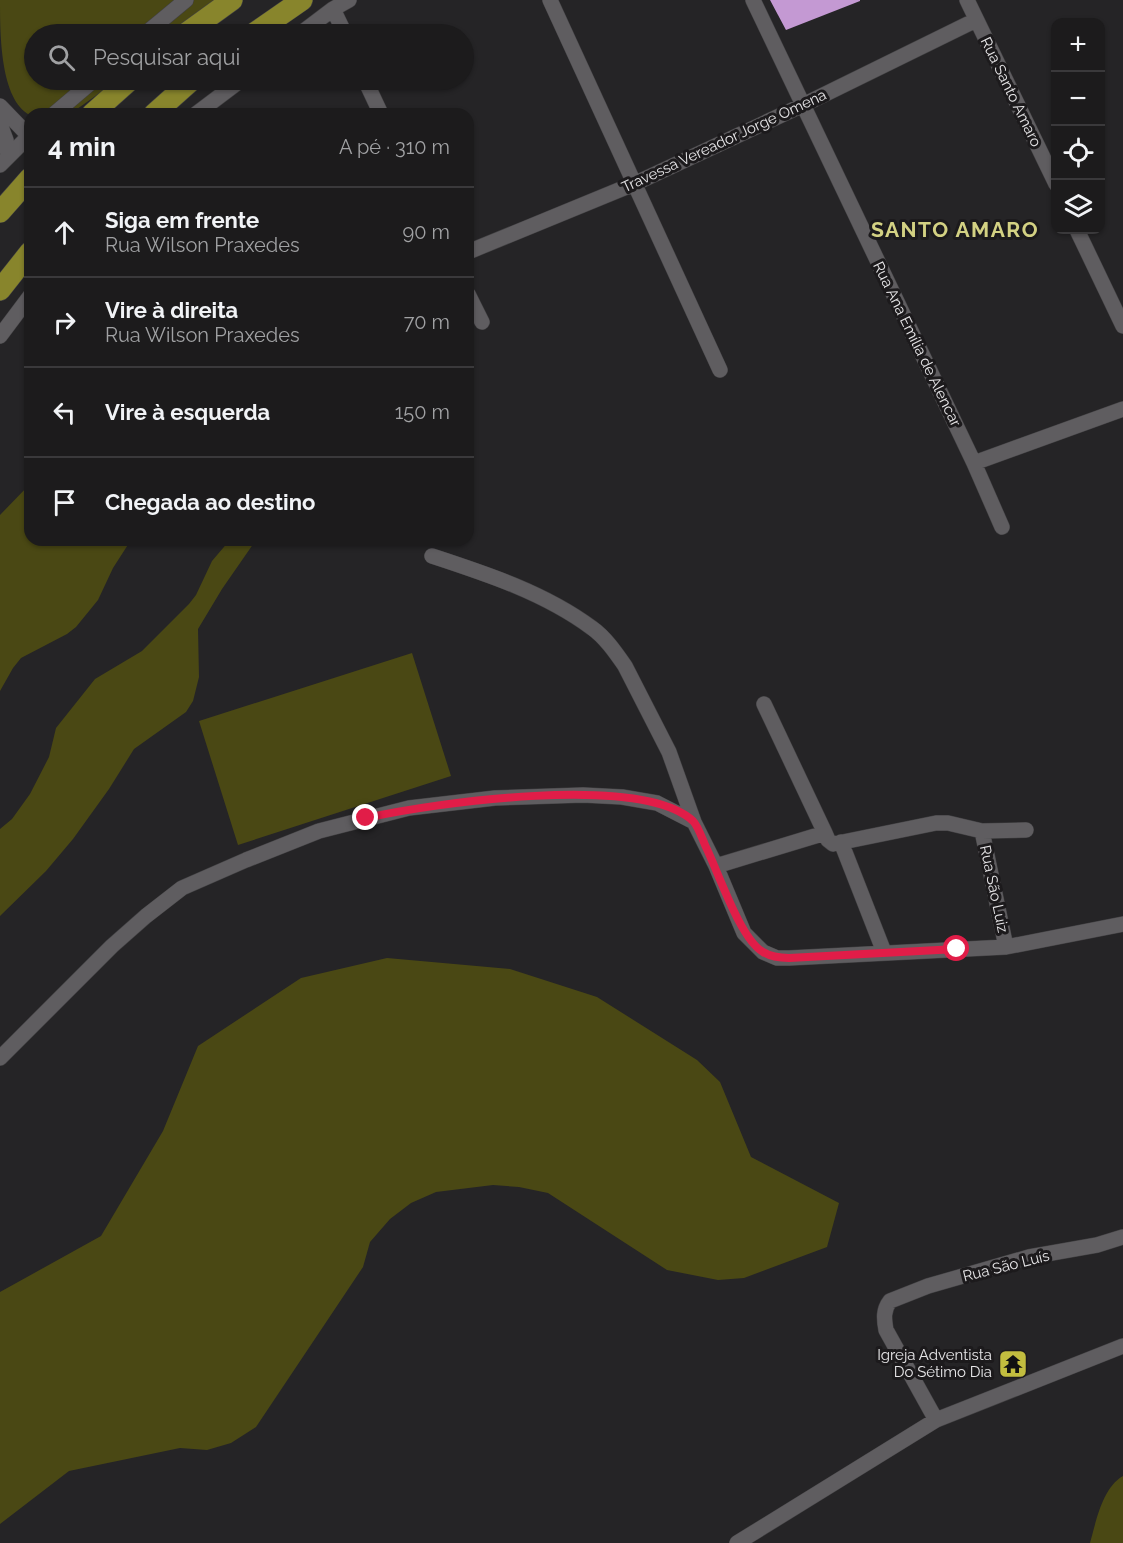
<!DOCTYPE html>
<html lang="pt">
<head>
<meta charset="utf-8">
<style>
	body { margin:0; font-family:Raleway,sans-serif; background:#292829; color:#f1f3f6 }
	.controls { position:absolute; right:18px; top:18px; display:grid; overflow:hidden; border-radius:12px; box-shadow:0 2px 4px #0004 }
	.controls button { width:54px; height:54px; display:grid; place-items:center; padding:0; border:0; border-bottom:2px solid #3a393b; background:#1c1b1c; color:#f1f3f6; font:30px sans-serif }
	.stop { position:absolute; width:18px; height:18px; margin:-14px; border:4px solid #e11d48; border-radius:50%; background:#fff }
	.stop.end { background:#e11d48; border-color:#fff; box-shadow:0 2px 6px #0008 }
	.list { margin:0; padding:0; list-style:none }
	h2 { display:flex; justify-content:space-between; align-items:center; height:78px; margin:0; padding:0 24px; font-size:26px }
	h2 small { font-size:20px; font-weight:400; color:#a0a1a3 }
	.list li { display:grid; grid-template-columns:39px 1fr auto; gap:18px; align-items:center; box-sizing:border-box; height:90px; padding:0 24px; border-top:2px solid #3a393b }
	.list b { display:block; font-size:22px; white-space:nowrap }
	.list p { margin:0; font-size:20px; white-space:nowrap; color:#a0a1a3 }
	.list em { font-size:20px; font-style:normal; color:#a0a1a3 }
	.icon { flex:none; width:33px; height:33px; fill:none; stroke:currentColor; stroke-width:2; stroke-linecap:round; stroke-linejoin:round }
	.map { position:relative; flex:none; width:1123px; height:1543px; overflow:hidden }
	.search { position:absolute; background:#1c1b1c; box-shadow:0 2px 4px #0004; left:24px; top:24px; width:450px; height:66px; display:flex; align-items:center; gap:15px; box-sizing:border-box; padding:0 21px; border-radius:33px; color:#a0a1a3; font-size:22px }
	.panel { position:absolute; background:#1c1b1c; box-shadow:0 2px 4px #0004; left:24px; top:108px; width:450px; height:438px; border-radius:18px }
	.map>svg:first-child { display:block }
</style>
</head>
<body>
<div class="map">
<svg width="1123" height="1543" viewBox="0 0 1123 1543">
	<rect width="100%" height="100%" fill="#252426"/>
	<path fill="#4a4814" d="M0 0H228L180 34H34V80H118L70 114 30 115C0 100 0 33 0 0Z
		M30 484V540H131L113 568 98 600 76 627 67 634 21 658 13 668 0 691V515Z
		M256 540 222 589 198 629 199 677 193 701 186 712 134 749 109 789 73 839 46 871 0 916V829L12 819 30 794 49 757 56 728 95 679 142 651 189 604 196 595 212 561 229 541Z
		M412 653 451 776 238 845 199 721Z
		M387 958 510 969 597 997 697 1060 720 1082 751 1157 839 1203 827 1247 744 1278 718 1280 667 1270 548 1193 519 1187 493 1185 436 1192 411 1203 390 1219 370 1242 363 1267 256 1427 231 1443 207 1450 180 1448 69 1471 0 1524V1292L101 1236 163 1131 198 1046 301 978Z
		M1123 1476V1543H1090C1096 1522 1102 1488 1123 1476Z"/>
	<path fill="#c499d3" d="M770 0H860V1L786 30Z"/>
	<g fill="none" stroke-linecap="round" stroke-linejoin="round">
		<g stroke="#424143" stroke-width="16">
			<path id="minor" d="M550 0 720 370
				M753 0 974 463 1002 527
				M967 0 1056 184
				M333 9 345 34
				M145 34 186 0
				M300 34 333 9 349 0
				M365 80 381 114
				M0 106 29 136
				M54 114 94 80
				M196 114 241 80
				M0 124 6 140 8 156
				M0 165 30 135
				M1077 230 1123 326
				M468 252 636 183 803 105 976 20
				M468 294 482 322
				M0 336 30 296
				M974 463 1123 409
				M432 556C487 574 545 593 592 628 605 637 616 653 625 666L669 752 694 822 716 866 744 933 763 952 777 958H789L1006 947 1123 924
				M764 704 825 833
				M982 831 1006 947
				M841 842 884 952
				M716 866 825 833 828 840 833 844 936 823H948L982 831 1026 830
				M0 1058 112 946 146 916 182 888 246 860 319 831 409 808 495 798 583 795 622 797 657 803 694 822
				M936 1420 886 1330C884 1319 883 1310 890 1301L928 1286 1029 1257 1097 1245 1123 1237
				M737 1543 936 1420 1123 1346"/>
		</g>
		<g stroke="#424143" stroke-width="22">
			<path id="highway" d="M185 34 232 0
				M253 34 302 0
				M92 114 130 80
				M154 114 192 80
				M0 212 30 178
				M0 290 30 252"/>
		</g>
		<use href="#minor" stroke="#5f5d60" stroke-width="15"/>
		<use href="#highway" stroke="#88852c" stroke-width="21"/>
	</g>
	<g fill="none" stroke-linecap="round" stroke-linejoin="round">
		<path stroke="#e11d48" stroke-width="8" d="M366 818C434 803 640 773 693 821 698 826 702 838 705 845 718 871 740 939 763 952 771 957 780 958 789 958L957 949"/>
	</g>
	<defs>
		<g id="temple-square" transform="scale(1.5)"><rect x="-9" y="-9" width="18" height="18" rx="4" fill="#c2bd3f" stroke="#1c1a1c"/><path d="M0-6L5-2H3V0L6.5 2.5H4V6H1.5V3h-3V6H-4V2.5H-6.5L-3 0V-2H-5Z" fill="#111"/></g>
	</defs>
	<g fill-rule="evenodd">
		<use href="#temple-square" x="1013" y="1364"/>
	</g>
	<g text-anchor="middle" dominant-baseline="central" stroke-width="6" stroke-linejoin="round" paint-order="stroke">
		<g font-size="15" fill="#e7e6e8" stroke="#1c1a1c">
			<text transform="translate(1011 92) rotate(64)">Rua Santo Amaro</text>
			<text transform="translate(724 141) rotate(-25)">Travessa Vereador Jorge Omena</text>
			<text transform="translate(917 344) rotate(64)">Rua Ana Emília de Alencar</text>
			<text transform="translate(994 889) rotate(78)">Rua São Luiz</text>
			<text transform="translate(1006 1266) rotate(-14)">Rua São Luís</text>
		</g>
		<g font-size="15" fill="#e7e6e8" stroke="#1c1a1c" text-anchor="end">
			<text x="992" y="1355">Igreja Adventista<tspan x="992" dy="17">Do Sétimo Dia</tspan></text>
		</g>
		<g font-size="21" font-weight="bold" letter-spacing="1.5" fill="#d3d183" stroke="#1c1a1c">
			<text x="955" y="229">SANTO AMARO</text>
		</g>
	</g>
</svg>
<div class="controls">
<button>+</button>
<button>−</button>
<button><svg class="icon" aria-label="locate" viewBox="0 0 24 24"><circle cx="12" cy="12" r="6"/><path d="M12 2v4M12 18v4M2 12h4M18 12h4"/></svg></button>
<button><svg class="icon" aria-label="layers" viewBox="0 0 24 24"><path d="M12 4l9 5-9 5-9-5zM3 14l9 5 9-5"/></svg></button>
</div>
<div class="stop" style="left:957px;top:949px"></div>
<div class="stop end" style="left:366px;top:818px"></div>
<div class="search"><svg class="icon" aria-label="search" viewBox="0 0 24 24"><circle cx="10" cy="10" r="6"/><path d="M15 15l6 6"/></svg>Pesquisar aqui</div>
<section class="panel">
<h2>4 min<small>A pé · 310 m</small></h2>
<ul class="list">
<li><svg class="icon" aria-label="ahead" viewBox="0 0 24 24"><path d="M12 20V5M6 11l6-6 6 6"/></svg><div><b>Siga em frente</b><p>Rua Wilson Praxedes</p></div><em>90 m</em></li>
<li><svg class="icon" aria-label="right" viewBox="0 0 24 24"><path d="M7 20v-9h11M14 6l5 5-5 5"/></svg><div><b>Vire à direita</b><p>Rua Wilson Praxedes</p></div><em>70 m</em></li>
<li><svg class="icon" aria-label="left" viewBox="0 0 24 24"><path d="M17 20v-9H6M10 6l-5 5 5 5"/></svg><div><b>Vire à esquerda</b></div><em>150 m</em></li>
<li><svg class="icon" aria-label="arrive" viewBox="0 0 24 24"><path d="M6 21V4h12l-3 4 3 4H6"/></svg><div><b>Chegada ao destino</b></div></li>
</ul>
</section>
</div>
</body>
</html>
